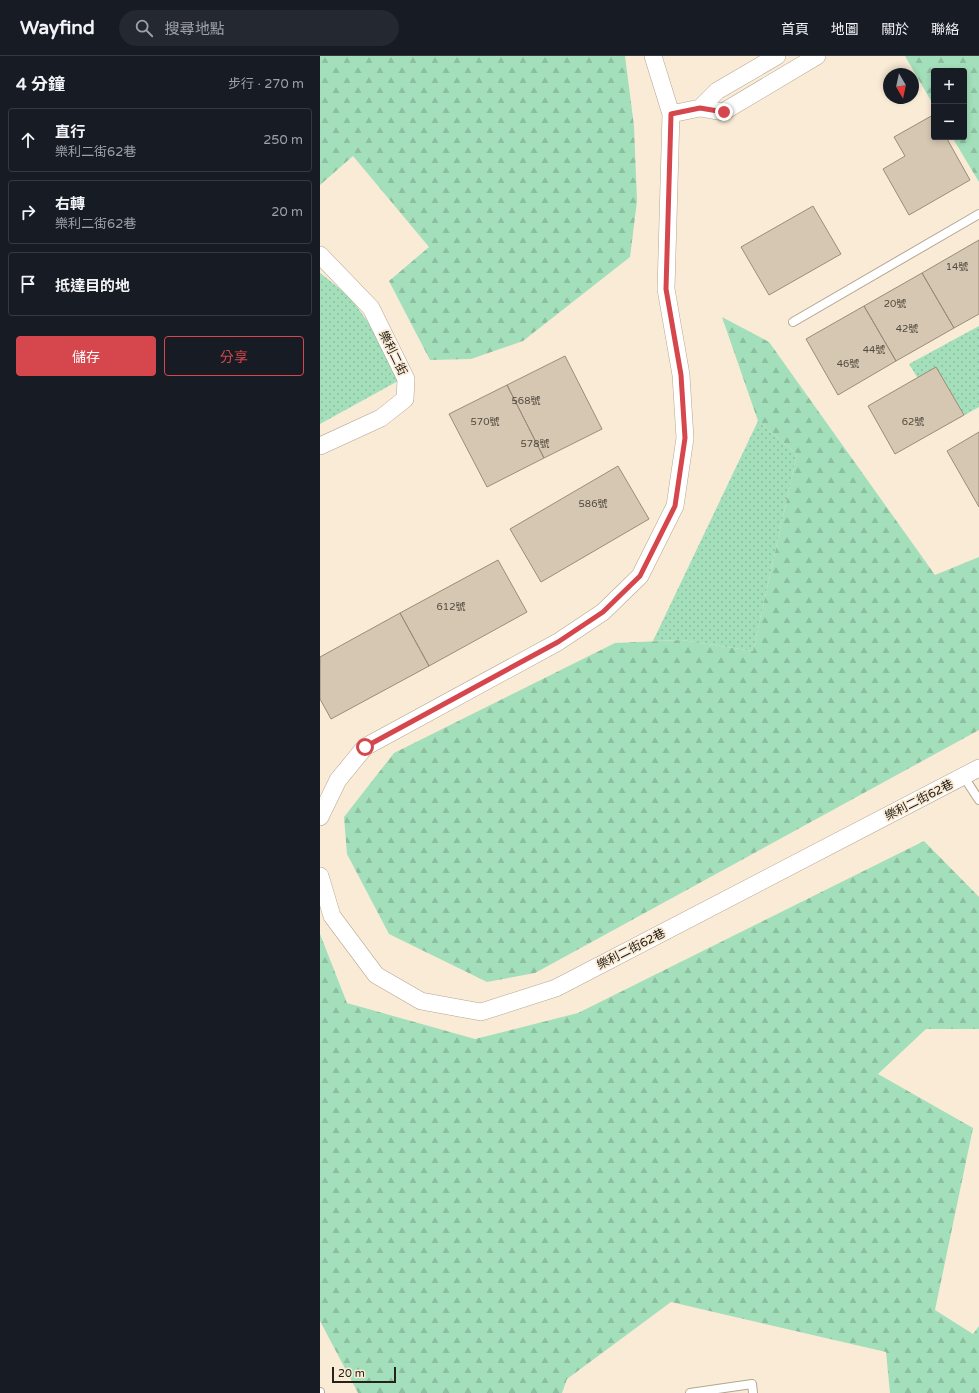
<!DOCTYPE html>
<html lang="zh-TW">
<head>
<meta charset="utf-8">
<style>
	body { margin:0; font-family:"Varela Round","Noto Sans TC",sans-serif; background:#242831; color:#f1f3f6 }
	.controls { position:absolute; right:12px; top:12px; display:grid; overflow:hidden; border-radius:4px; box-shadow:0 2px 6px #0003 }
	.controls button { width:36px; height:36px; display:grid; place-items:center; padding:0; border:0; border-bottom:1px solid #363941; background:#171b24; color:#f1f3f6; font:20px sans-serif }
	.compass { position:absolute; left:563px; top:12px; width:36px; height:36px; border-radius:50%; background:#171b24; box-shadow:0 2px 6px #0003; rotate:171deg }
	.scale { position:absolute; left:12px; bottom:10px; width:64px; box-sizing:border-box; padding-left:4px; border:2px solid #262119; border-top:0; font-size:11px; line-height:14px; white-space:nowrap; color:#262119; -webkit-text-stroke:3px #faebd6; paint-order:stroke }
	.stop { position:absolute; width:12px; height:12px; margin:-9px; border:3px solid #d6464d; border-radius:50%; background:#fff }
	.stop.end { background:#d6464d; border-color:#fff; box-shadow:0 1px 4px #0008 }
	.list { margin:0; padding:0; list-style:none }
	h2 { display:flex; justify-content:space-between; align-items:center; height:52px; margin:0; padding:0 16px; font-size:17px }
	h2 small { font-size:13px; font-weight:400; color:#9ea1a6 }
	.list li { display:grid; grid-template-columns:26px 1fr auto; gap:12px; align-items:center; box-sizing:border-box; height:64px; margin:0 8px 8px; padding:0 8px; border:1px solid #363941; border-radius:4px }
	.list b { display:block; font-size:15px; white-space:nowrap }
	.list p { margin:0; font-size:13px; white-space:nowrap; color:#9ea1a6 }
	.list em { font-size:13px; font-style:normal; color:#9ea1a6 }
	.actions { display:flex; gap:8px; padding:12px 16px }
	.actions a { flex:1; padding:9px 0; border:1px solid #d6464d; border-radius:4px; text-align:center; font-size:14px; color:#d6464d }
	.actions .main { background:#d6464d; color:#fff }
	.icon { flex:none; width:22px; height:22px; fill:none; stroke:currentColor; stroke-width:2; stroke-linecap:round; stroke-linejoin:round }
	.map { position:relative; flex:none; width:659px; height:1337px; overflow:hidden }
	header { display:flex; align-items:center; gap:24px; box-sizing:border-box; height:56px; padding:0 20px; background:#171b24; border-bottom:1px solid #363941 }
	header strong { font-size:19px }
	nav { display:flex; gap:22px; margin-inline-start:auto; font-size:14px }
	.search { width:280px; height:36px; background:#242831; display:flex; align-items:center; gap:10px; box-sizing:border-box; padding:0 14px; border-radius:22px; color:#9ea1a6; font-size:15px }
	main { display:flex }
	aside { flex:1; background:#171b24 }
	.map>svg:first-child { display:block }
</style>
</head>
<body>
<header>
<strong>Wayfind</strong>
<div class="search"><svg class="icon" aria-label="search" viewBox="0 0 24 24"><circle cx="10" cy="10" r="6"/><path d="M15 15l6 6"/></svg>搜尋地點</div>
<nav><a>首頁</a><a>地圖</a><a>關於</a><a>聯絡</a></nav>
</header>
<main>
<aside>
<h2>4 分鐘<small>步行 · 270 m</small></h2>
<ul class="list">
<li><svg class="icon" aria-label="ahead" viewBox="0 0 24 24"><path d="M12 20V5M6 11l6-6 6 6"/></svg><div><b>直行</b><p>樂利二街62巷</p></div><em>250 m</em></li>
<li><svg class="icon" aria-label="right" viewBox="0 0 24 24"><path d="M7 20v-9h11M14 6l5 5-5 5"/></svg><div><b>右轉</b><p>樂利二街62巷</p></div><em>20 m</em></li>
<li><svg class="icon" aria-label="arrive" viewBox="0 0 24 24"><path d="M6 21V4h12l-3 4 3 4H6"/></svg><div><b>抵達目的地</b></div></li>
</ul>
<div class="actions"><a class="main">儲存</a><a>分享</a></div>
</aside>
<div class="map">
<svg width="659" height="1337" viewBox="0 0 659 1337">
	<defs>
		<pattern id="green-dots" width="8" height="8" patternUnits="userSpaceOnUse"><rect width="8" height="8" fill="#a3dfbb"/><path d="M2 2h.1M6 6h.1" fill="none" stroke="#8cbfa0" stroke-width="1.8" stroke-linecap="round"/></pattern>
		<pattern id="forest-firs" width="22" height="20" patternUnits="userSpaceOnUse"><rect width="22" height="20" fill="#a3dfbb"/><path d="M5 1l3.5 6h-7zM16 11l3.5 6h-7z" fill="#8cbfa0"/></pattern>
	</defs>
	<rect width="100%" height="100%" fill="#faebd6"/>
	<path fill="url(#green-dots)" d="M0 217 29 240 64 288 78 325 0 368Z
		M659 270V351L627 369 589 308Z
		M438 365 477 398 433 595 362 584 333 585Z"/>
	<path fill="url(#forest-firs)" d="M0 0H305L314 70 317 145 310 201 203 285 151 303 110 304 69 225 109 191 33 100 0 129Z
		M585 0H659V126L632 81H644V15H614V50Z
		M402 261 449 286 615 519 659 501V674L215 917 167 926 69 878 27 798 24 761 74 697 295 587 362 584 433 595 477 398 438 365Z
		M604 785 659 841V973H606L558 1018 653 1072 615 1254 653 1278 659 1270V1337H570L566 1296 351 1246 247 1323 242 1337H38L0 1265V878L27 947 155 983 258 957Z"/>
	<path fill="#d6c7b2" stroke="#9a8c79" d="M613 59 614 81H626L650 124 589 159 563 113 585 100 574 81Z
		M493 150 521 198 449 239 421 191Z
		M659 184V258L634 272 602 217Z
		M602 217 634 272 576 305 544 250Z
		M544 250 576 305 518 339 486 283Z
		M245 300 282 373 224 402 187 329Z
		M616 311 644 359 575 398 548 350Z
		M187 329 224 402 167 431 129 358Z
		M659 376V451L627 395Z
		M298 410 329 463 221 526 190 473Z
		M178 504 207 556 109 610 80 557Z
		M80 557 109 610 11 663 0 643V601Z"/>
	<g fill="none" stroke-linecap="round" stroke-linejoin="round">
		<g stroke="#b4a691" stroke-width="10">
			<path id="service" d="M473 266 659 158
				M644 721 659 744
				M0 1336V1337
				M370 1337 432 1328 433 1337"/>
		</g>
		<g stroke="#b4a691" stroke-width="18">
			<path id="minor" d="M380 52 397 35 457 0
				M351 58 380 52 403 56 497 0
				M0 199 51 252 86 323 85 343 61 362 0 390
				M0 761 18 724 45 691 238 586 283 556 320 520 355 450 365 382 361 319 346 233 351 58 333 0
				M0 820 12 860 56 919 101 945 161 956 236 932 659 712"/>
		</g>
		<use href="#service" stroke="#fff" stroke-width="8"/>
		<use href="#minor" stroke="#fff" stroke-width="17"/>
	</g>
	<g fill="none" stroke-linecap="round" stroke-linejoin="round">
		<path stroke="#d6464d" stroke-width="5" d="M45 691 238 586 283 556 320 520 355 450 365 382 361 319 346 233 351 58 380 52 404 56"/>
	</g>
	<g text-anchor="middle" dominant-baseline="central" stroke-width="3.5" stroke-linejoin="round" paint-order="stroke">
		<g font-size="10" fill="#524a3f">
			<text x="637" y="211">14號</text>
			<text x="575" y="248">20號</text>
			<text x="587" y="273">42號</text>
			<text x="554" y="294">44號</text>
			<text x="528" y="308">46號</text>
			<text x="206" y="345">568號</text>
			<text x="165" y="366">570號</text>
			<text x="593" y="366">62號</text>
			<text x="215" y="388">578號</text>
			<text x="273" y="448">586號</text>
			<text x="131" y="551">612號</text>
		</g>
		<g font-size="12" fill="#262119" stroke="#faebd6">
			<text transform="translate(73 297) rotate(64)">樂利二街</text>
			<text transform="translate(599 744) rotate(-27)">樂利二街62巷</text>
			<text transform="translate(311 893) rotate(-27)">樂利二街62巷</text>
		</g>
	</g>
</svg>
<div class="controls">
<button>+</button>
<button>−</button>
</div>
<svg class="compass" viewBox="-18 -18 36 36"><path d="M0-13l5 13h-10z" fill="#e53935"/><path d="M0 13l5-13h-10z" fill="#9ea1a6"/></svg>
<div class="scale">20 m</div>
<div class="stop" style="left:45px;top:691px"></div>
<div class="stop end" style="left:404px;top:56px"></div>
</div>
</main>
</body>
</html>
